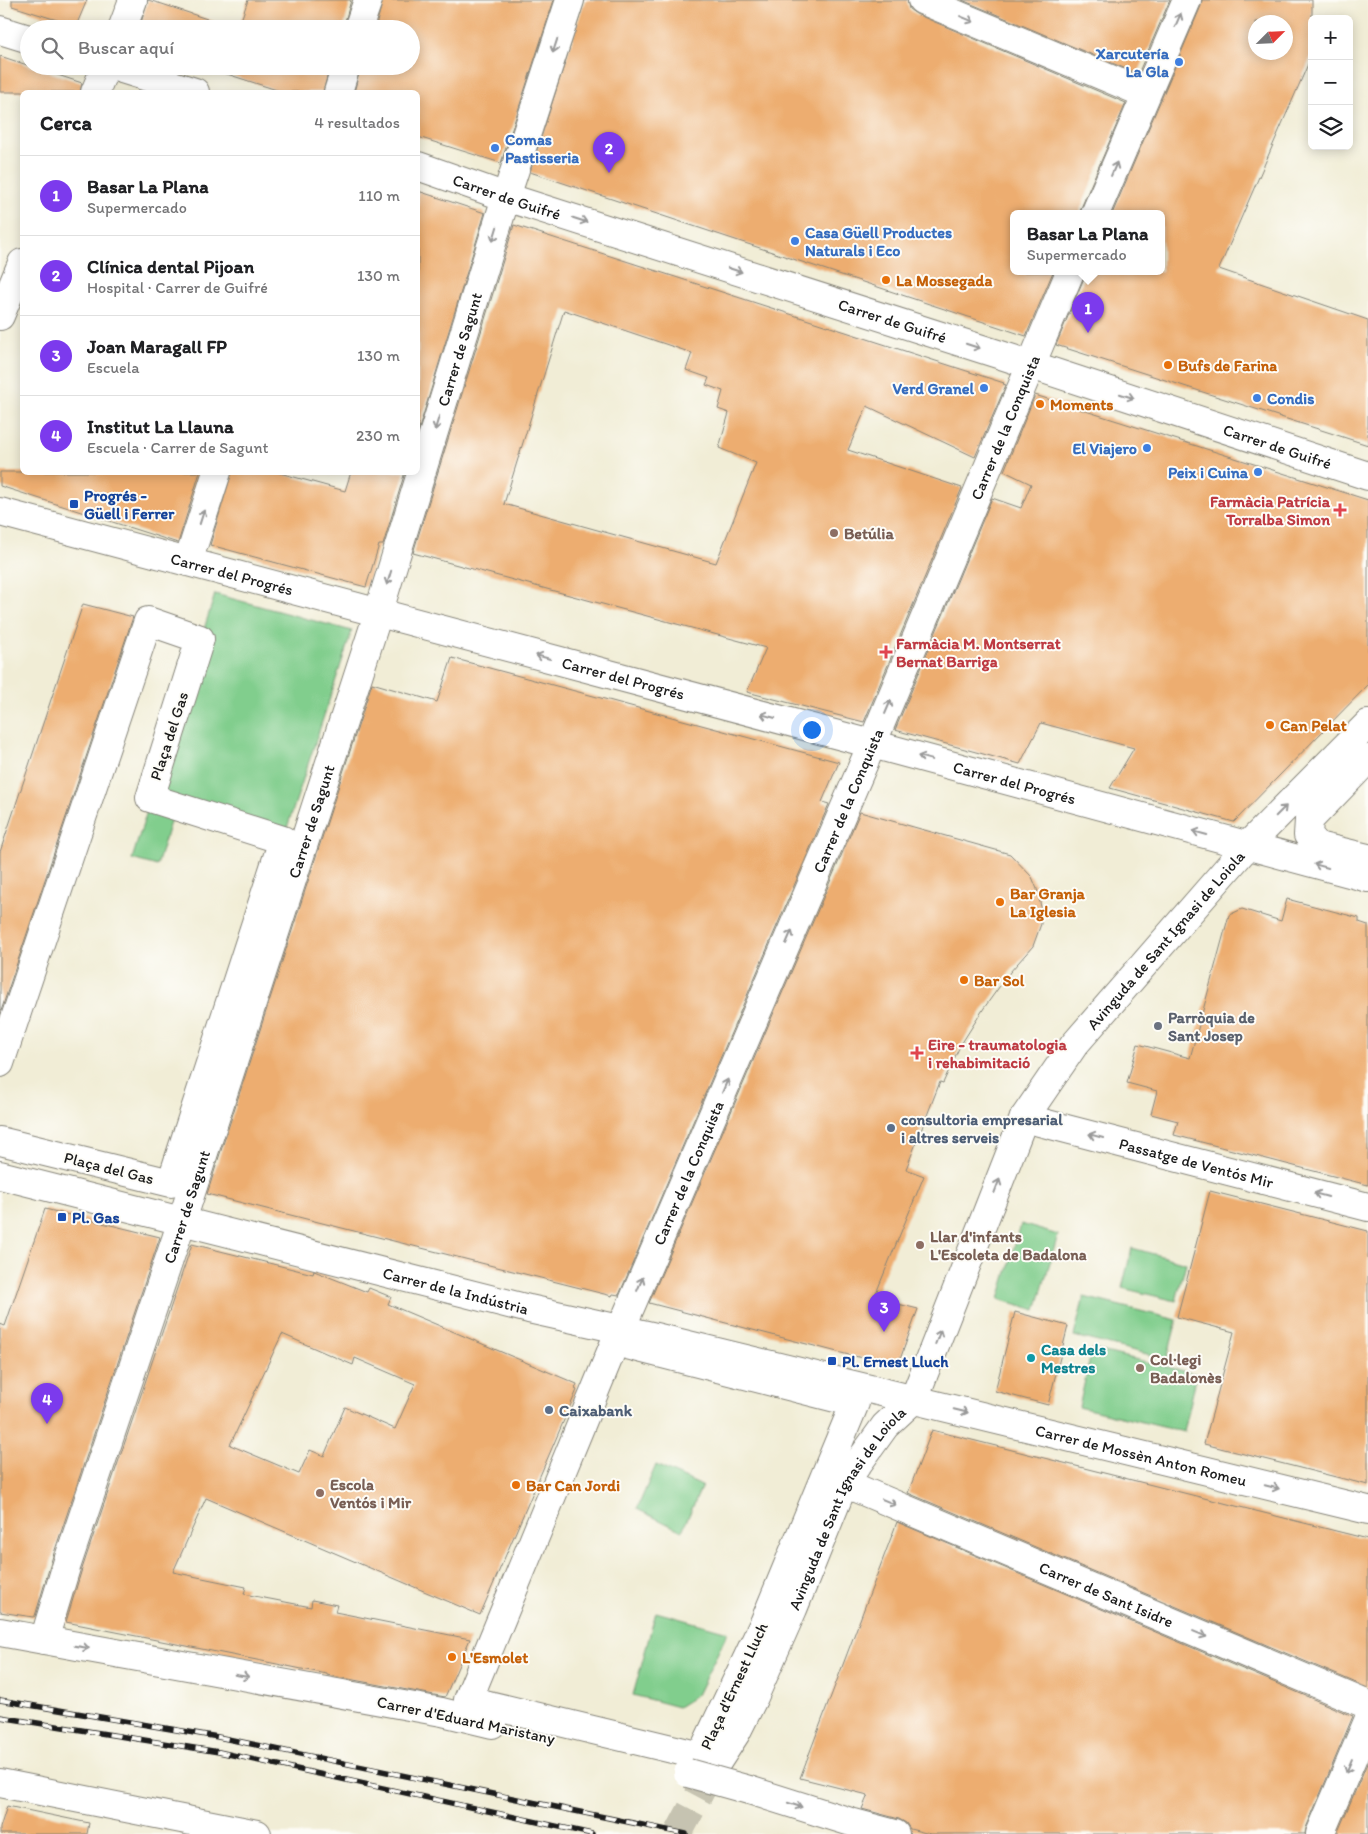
<!DOCTYPE html>
<html lang="es">
<head>
<meta charset="utf-8">
<style>
	body { margin:0; font-family:Itim,sans-serif; background:#f2f2f2; color:#202124 }
	.controls { position:absolute; right:15px; top:15px; display:grid; overflow:hidden; border-radius:8px; box-shadow:0 2px 12px #0003 }
	.controls button { width:45px; height:45px; display:grid; place-items:center; padding:0; border:0; border-bottom:1px solid #e0e0e0; background:#fff; color:#202124; font:25px sans-serif }
	.compass { position:absolute; left:1248px; top:15px; width:45px; height:45px; border-radius:50%; background:#fff; box-shadow:0 2px 12px #0003; rotate:66deg }
	.you { position:absolute; left:811px; top:729px; width:18px; height:18px; margin:-12px; border:4px solid #fff; border-radius:50%; background:#1a73e8; box-shadow:0 0 0 8px #1a73e833 }
	.badge { display:grid; place-items:center; width:32px; height:32px; border-radius:50%; background:#7c3aed; color:#fff; font-size:16px; font-weight:700 }
	.pin { position:absolute; translate:-50% -41px; filter:drop-shadow(0 1px 2px #0008) }
	.pin::after { content:''; position:absolute; top:26px; width:18px; height:15px; background:inherit; clip-path:polygon(0 0,100% 0,50% 100%) }
	.popup { position:absolute; left:1010px; top:210px; width:155px; height:65px; box-sizing:border-box; display:grid; place-content:center; border-radius:8px; background:#fff; filter:drop-shadow(0 1px 4px #0005); font-size:16px; white-space:nowrap; color:#757577 }
	.popup b { font-size:19px; color:#202124 }
	.popup::after { content:''; position:absolute; left:50%; top:100%; margin-left:-10px; border:10px solid transparent; border-top-color:#fff }
	.list { margin:0; padding:0; list-style:none }
	h2 { display:flex; justify-content:space-between; align-items:center; height:65px; margin:0; padding:0 20px; font-size:21px }
	h2 small { font-size:16px; font-weight:400; color:#757577 }
	.list li { display:grid; grid-template-columns:32px 1fr auto; gap:15px; align-items:center; box-sizing:border-box; height:80px; padding:0 20px; border-top:1px solid #e0e0e0 }
	.list b { display:block; font-size:19px; white-space:nowrap }
	.list p { margin:0; font-size:16px; white-space:nowrap; color:#757577 }
	.list em { font-size:16px; font-style:normal; color:#757577 }
	.icon { flex:none; width:28px; height:28px; fill:none; stroke:currentColor; stroke-width:2; stroke-linecap:round; stroke-linejoin:round }
	.map { position:relative; flex:none; width:1368px; height:1834px; overflow:hidden }
	.search { position:absolute; background:#fff; box-shadow:0 2px 12px #0003; left:20px; top:20px; width:400px; height:55px; display:flex; align-items:center; gap:12px; box-sizing:border-box; padding:0 18px; border-radius:28px; color:#757577; font-size:19px }
	.panel { position:absolute; background:#fff; box-shadow:0 2px 12px #0003; left:20px; top:90px; width:400px; height:385px; border-radius:8px }
	.map>svg:first-child { display:block }
</style>
</head>
<body>
<div class="map">
<svg width="1368" height="1834" viewBox="0 0 1368 1834">
	<rect width="100%" height="100%" fill="#fdfcf7"/>
	<filter id="ink" filterUnits="userSpaceOnUse"><feTurbulence type="fractalNoise" baseFrequency=".02" numOctaves="2"/><feDisplacementMap in="SourceGraphic" scale="10" xChannelSelector="R" yChannelSelector="G"/><feConvolveMatrix kernelMatrix="1 2 1 2 8 2 1 2 1" color-interpolation-filters="sRGB"/></filter>
	<filter id="wash" filterUnits="userSpaceOnUse"><feTurbulence type="fractalNoise" baseFrequency=".0096" numOctaves="4" result="noise"/><feDisplacementMap in="SourceGraphic" scale="20" xChannelSelector="R" yChannelSelector="G"/><feGaussianBlur stdDeviation="1.12" result="paint"/><feColorMatrix in="noise" values="0 0 0 0 0 0 0 0 0 0 0 0 0 0 0 0 0 1.4 0 .05"/><feComposite in="paint" operator="in"/></filter>
	<g filter="url(#wash)">
		<rect width="100%" height="100%" fill="#f1edd6"/>
		<path fill="#81ce8d" stroke="#4e7554" d="M215 594 352 631 283 840 175 805 157 866 132 859Z
			M1021 1224 1058 1235 1036 1310 999 1299Z
			M1132 1248 1186 1263 1176 1301 1122 1288Z
			M1084 1297 1177 1320 1167 1359 1074 1336Z
			M1092 1349 1197 1374 1184 1432 1079 1407Z
			M656 1465 702 1486 682 1531 637 1509Z
			M656 1612 728 1632 697 1695 678 1707 633 1695Z"/>
		<g id="blocks">
			<path fill="#edad6f" fill-rule="evenodd" d="M12 0H87L76 26 12 6Z
				M148 0 162 4 237 29H139Z
				M248 0H351L343 29H238Z
				M383 0H554L501 163 418 137V92H354L361 66H411V29H375Z
				M585 0H907L909 9 916 14 1126 103 1081 208 1080 214H1014V272H1053L1026 336 530 172Z
				M962 0H1170L1138 74Z
				M1202 0H1312V55L1219 269 1368 320V445L1056 345 1084 278 1085 272H1162V214H1112L1201 6ZM1256 22H1286V52H1256Z
				M0 56 82 83 80 92H0Z
				M202 66H330L323 92H283Z
				M418 191 485 213 418 432Z
				M514 225 1004 383 1003 384 1006 385 975 457 867 406 848 450 962 488 864 722 747 692 766 648 413 553ZM564 310 692 353 686 370 709 378 706 385 723 391 718 409 729 413 719 448 756 463 716 563 504 504Z
				M1035 395 1368 500V685L1234 822 1110 788 1134 748 1041 723 1020 764 895 730 992 498 1021 508 1031 484 1004 471Z
				M0 472H200L178 543 0 486Z
				M232 472H276L345 491 351 472H405L383 545H379L366 587 210 545Z
				M83 604 133 617 0 1014V852Z
				M452 658 839 762 822 802 829 804 619 1295 613 1294 612 1296 207 1194 372 683 437 702Z
				M860 812 1010 854 1032 877 1037 889 1041 907V924L1033 946 1010 972 984 1008 960 1046 943 1083 940 1082 906 1169 924 1176 874 1298 918 1309 898 1365 849 1355 649 1303Z
				M1287 899 1359 918V922L1368 925V1185L1174 1135 1178 1121 1151 1114 1157 1091 1127 1083 1138 1044 1190 1058 1229 915 1242 909 1281 921Z
				M1210 1191 1368 1231V1485L1204 1444 1234 1332 1177 1317Z
				M45 1209 160 1237 52 1559 35 1616 33 1617 0 1612V1324L5 1326Z
				M192 1244 313 1274 314 1271 367 1292 369 1288 391 1297 388 1304 577 1384 575 1389 577 1390 480 1615 206 1498 173 1572 246 1587 244 1594 311 1607 312 1600 337 1605 335 1612 470 1639 445 1697 327 1675V1674L66 1622 82 1569ZM282 1334 353 1365 355 1358 415 1384 395 1429 345 1407 324 1456 310 1450 299 1474 230 1445Z
				M1015 1312 1068 1326 1048 1405 995 1391Z
				M932 1430 1368 1539V1688L908 1493Z
				M897 1522 1353 1716 1306 1828 1305 1834H930L910 1829 906 1823 899 1819 862 1809 868 1795 800 1778Z
				M1368 1761V1834H1337Z
				M7 1806 89 1823 87 1834H0V1828Z"/>
		</g>
	</g>
	<g filter="url(#ink)">
		<use href="#blocks" fill-opacity="0" stroke="#868479" stroke-width="1"/>
		<g fill="none" stroke-linecap="round" stroke-linejoin="round">
			<path stroke="#c6c3b1" stroke-width="28" stroke-dasharray="28 14" stroke-linecap="butt" d="M678 1834 712 1770"/>
			<g stroke="#868479" stroke-width="30">
				<g id="street">
					<path d="M922 0 1146 94"/>
					<path d="M122 29 133 0"/>
					<path d="M358 29 368 0"/>
					<path d="M0 30 29 39"/>
					<path d="M112 66 195 92"/>
					<path d="M95 92 106 66"/>
					<path d="M338 92 346 66"/>
					<path id="s1" d="M418 166 506 197 1007 357 1368 476"/>
					<path d="M1095 214 1187 0"/>
					<path d="M0 316 22 263"/>
					<path id="s2" d="M0 512 872 744 1368 878"/>
					<path d="M188 562 217 472"/>
					<path d="M1368 759 1309 820 1308 835 1318 846 1368 858"/>
					<path d="M0 1063 148 621 200 639 150 798 283 840 171 1183 0 1141"/>
					<path id="s3" d="M1024 1118 1368 1207"/>
					<path id="s4" d="M0 1175 529 1309 651 1336 1368 1510"/>
					<path id="s5" d="M621 1329 872 744 1070 272"/>
					<path d="M615 1342 855 1403 764 1623 701 1756 468 1700Z"/>
					<path id="s6" d="M844 1483 1368 1705"/>
					<path d="M0 1632 442 1712 492 1724"/>
					<path id="s7" d="M44 1640 67 1564 176 1239 378 614 506 197 570 0"/>
					<path id="s8" d="M712 1770 736 1733 754 1697 793 1609 844 1483 885 1426 914 1399 1024 1118 1074 1045 1247 846 1368 724"/>
					<path d="M0 1783 257 1834"/>
					<path d="M749 1790 854 1823 895 1834"/>
					<path d="M1320 1834 1368 1721"/>
				</g>
			</g>
			<use href="#street" stroke="#fff" stroke-width="28"/>
			<g stroke="#1c1c1c" stroke-width="5.5">
				<path id="rail" d="M0 1700 218 1737 686 1834
					M0 1717 219 1752 592 1834"/>
			</g>
			<use href="#rail" stroke="#fdfcf7" stroke-width="4" stroke-dasharray="11" stroke-linecap="butt"/>
			<g stroke="#868479" stroke-width="30" stroke-linecap="butt">
				<path id="street-bridge" d="M688 1773 749 1790"/>
			</g>
			<use href="#street-bridge" stroke="#fff" stroke-width="28"/>
		</g>
		<defs><path id="oneway-shaft" d="M-6 0H5M1.5-3L5.5 0L1.5 3" fill="none" stroke-width="1.6" stroke-linecap="round" stroke-linejoin="round" transform="scale(1.25)"/></defs>
		<g stroke="#999">
			<use href="#oneway-shaft" transform="translate(967 19) rotate(23)"/>
			<use href="#oneway-shaft" transform="translate(1178 20) rotate(-67)"/>
			<use href="#oneway-shaft" transform="translate(555 46) rotate(108)"/>
			<use href="#oneway-shaft" transform="translate(1114 169) rotate(-67)"/>
			<use href="#oneway-shaft" transform="translate(580 220) rotate(18)"/>
			<use href="#oneway-shaft" transform="translate(495 234) rotate(107)"/>
			<use href="#oneway-shaft" transform="translate(735 270) rotate(18)"/>
			<use href="#oneway-shaft" transform="translate(973 346) rotate(18)"/>
			<use href="#oneway-shaft" transform="translate(1127 396) rotate(18)"/>
			<use href="#oneway-shaft" transform="translate(437 423) rotate(107)"/>
			<use href="#oneway-shaft" transform="translate(202 517) rotate(-72)"/>
			<use href="#oneway-shaft" transform="translate(389 578) rotate(107)"/>
			<use href="#oneway-shaft" transform="translate(543 657) rotate(-165)"/>
			<use href="#oneway-shaft" transform="translate(888 707) rotate(-67)"/>
			<use href="#oneway-shaft" transform="translate(768 716) rotate(-165)"/>
			<use href="#oneway-shaft" transform="translate(925 758) rotate(-165)"/>
			<use href="#oneway-shaft" transform="translate(1281 811) rotate(-45)"/>
			<use href="#oneway-shaft" transform="translate(1200 833) rotate(-165)"/>
			<use href="#oneway-shaft" transform="translate(1321 866) rotate(-165)"/>
			<use href="#oneway-shaft" transform="translate(789 937) rotate(-67)"/>
			<use href="#oneway-shaft" transform="translate(725 1086) rotate(-67)"/>
			<use href="#oneway-shaft" transform="translate(1096 1136) rotate(-165)"/>
			<use href="#oneway-shaft" transform="translate(997 1186) rotate(-69)"/>
			<use href="#oneway-shaft" transform="translate(1321 1195) rotate(-165)"/>
			<use href="#oneway-shaft" transform="translate(640 1284) rotate(-67)"/>
			<use href="#oneway-shaft" transform="translate(938 1337) rotate(-69)"/>
			<use href="#oneway-shaft" transform="translate(961 1411) rotate(13)"/>
			<use href="#oneway-shaft" transform="translate(1272 1487) rotate(14)"/>
			<use href="#oneway-shaft" transform="translate(889 1502) rotate(23)"/>
			<use href="#oneway-shaft" transform="translate(1200 1634) rotate(23)"/>
			<use href="#oneway-shaft" transform="translate(82 1647) rotate(10)"/>
			<use href="#oneway-shaft" transform="translate(242 1676) rotate(10)"/>
			<use href="#oneway-shaft" transform="translate(1349 1766) rotate(113)"/>
			<use href="#oneway-shaft" transform="translate(795 1805) rotate(18)"/>
		</g>
	</g>
	<g fill="#3f7fe0" stroke="#fdfcf7" stroke-width="2">
		<circle cx="1179" cy="62" r="5"/>
		<circle cx="495" cy="148" r="5"/>
		<circle cx="795" cy="241" r="5"/>
		<circle cx="984" cy="388" r="5"/>
		<circle cx="1257" cy="398" r="5"/>
		<circle cx="1147" cy="448" r="5"/>
		<circle cx="1258" cy="472" r="5"/>
	</g>
	<g fill="#e8710a" stroke="#fdfcf7" stroke-width="2">
		<circle cx="886" cy="280" r="5"/>
		<circle cx="1168" cy="365" r="5"/>
		<circle cx="1040" cy="404" r="5"/>
		<circle cx="1270" cy="725" r="5"/>
		<circle cx="1000" cy="902" r="5"/>
		<circle cx="964" cy="980" r="5"/>
		<circle cx="516" cy="1485" r="5"/>
		<circle cx="452" cy="1657" r="5"/>
	</g>
	<g fill="#1a4fb4" stroke="#fdfcf7" stroke-width="2">
		<rect x="69" y="499" width="10" height="10" rx="2.5"/>
		<rect x="57" y="1212" width="10" height="10" rx="2.5"/>
		<rect x="827" y="1356" width="10" height="10" rx="2.5"/>
	</g>
	<g fill="#e0444e" stroke="#fdfcf7" stroke-width="2">
		<path d="M1337.5 502.5h5v5h5v5h-5v5h-5v-5h-5v-5h5z"/>
		<path d="M883.5 644.5h5v5h5v5h-5v5h-5v-5h-5v-5h5z"/>
		<path d="M914.5 1045.5h5v5h5v5h-5v5h-5v-5h-5v-5h5z"/>
	</g>
	<g fill="#8d6e63" stroke="#fdfcf7" stroke-width="2">
		<circle cx="834" cy="533" r="5"/>
		<circle cx="920" cy="1245" r="5"/>
		<circle cx="1140" cy="1368" r="5"/>
		<circle cx="320" cy="1493" r="5"/>
	</g>
	<circle fill="#6b7280" stroke="#fdfcf7" stroke-width="2" cx="1158" cy="1026" r="5"/>
	<g fill="#5c6f8a" stroke="#fdfcf7" stroke-width="2">
		<circle cx="891" cy="1128" r="5"/>
		<circle cx="549" cy="1410" r="5"/>
	</g>
	<circle fill="#0f9aa8" stroke="#fdfcf7" stroke-width="2" cx="1031" cy="1358" r="5"/>
	<g text-anchor="middle" dominant-baseline="central" stroke-width="4" stroke-linejoin="round" paint-order="stroke">
		<g font-size="16" font-weight="bold" fill="#366cbe" stroke="#fdfcf7" text-anchor="end">
			<text x="1169" y="53">Xarcutería<tspan x="1169" dy="18">La Gla</tspan></text>
			<text x="505" y="139" text-anchor="start">Comas<tspan x="505" dy="18">Pastisseria</tspan></text>
			<text x="805" y="232" text-anchor="start">Casa Güell Productes<tspan x="805" dy="18">Naturals i Eco</tspan></text>
			<text x="974" y="388">Verd Granel</text>
			<text x="1267" y="398" text-anchor="start">Condis</text>
			<text x="1137" y="448">El Viajero</text>
			<text x="1248" y="472">Peix i Cuina</text>
		</g>
		<g font-size="16" fill="#1c1c1c" stroke="#fdfcf7">
			<text stroke="none"><textPath href="#s1" startOffset="94">Carrer de Guifré</textPath></text>
			<text stroke="none"><textPath href="#s1" startOffset="499">Carrer de Guifré</textPath></text>
			<text stroke="none"><textPath href="#s7" startOffset="1356">Carrer de Sagunt</textPath></text>
			<text stroke="none"><textPath href="#s5" startOffset="980">Carrer de la Conquista</textPath></text>
			<text stroke="none"><textPath href="#s1" startOffset="904">Carrer de Guifré</textPath></text>
			<text stroke="none"><textPath href="#s2" startOffset="240">Carrer del Progrés</textPath></text>
			<text stroke="none"><textPath href="#s2" startOffset="645">Carrer del Progrés</textPath></text>
			<text transform="translate(169 736) rotate(-72)">Plaça del Gas</text>
			<text stroke="none"><textPath href="#s2" startOffset="1050">Carrer del Progrés</textPath></text>
			<text stroke="none"><textPath href="#s5" startOffset="575">Carrer de la Conquista</textPath></text>
			<text stroke="none"><textPath href="#s7" startOffset="861">Carrer de Sagunt</textPath></text>
			<text stroke="none"><textPath href="#s8" startOffset="956">Avinguda de Sant Ignasi de Loiola</textPath></text>
			<text stroke="none"><textPath href="#s3" startOffset="178">Passatge de Ventós Mir</textPath></text>
			<text transform="translate(109 1168) rotate(14)">Plaça del Gas</text>
			<text stroke="none"><textPath href="#s5" startOffset="170">Carrer de la Conquista</textPath></text>
			<text stroke="none"><textPath href="#s7" startOffset="456">Carrer de Sagunt</textPath></text>
			<text stroke="none"><textPath href="#s4" startOffset="470">Carrer de la Indústria</textPath></text>
			<text stroke="none"><textPath href="#s4" startOffset="1175">Carrer de Mossèn Anton Romeu</textPath></text>
			<text stroke="none"><textPath href="#s8" startOffset="296">Avinguda de Sant Ignasi de Loiola</textPath></text>
			<text stroke="none"><textPath href="#s6" startOffset="285">Carrer de Sant Isidre</textPath></text>
			<text transform="translate(734 1686) rotate(-65)">Plaça d'Ernest Lluch</text>
			<text transform="translate(466 1720) rotate(12)">Carrer d'Eduard Maristany</text>
		</g>
		<g font-size="16" font-weight="bold" fill="#c56008" stroke="#fdfcf7" text-anchor="start">
			<text x="896" y="280">La Mossegada</text>
			<text x="1178" y="365">Bufs de Farina</text>
			<text x="1050" y="404">Moments</text>
			<text x="1280" y="725">Can Pelat</text>
			<text x="1010" y="893">Bar Granja<tspan x="1010" dy="18">La Iglesia</tspan></text>
			<text x="974" y="980">Bar Sol</text>
			<text x="526" y="1485">Bar Can Jordi</text>
			<text x="462" y="1657">L'Esmolet</text>
		</g>
		<g font-size="16" font-weight="bold" fill="#164399" stroke="#fdfcf7" text-anchor="start">
			<text x="84" y="495">Progrés -<tspan x="84" dy="18">Güell i Ferrer</tspan></text>
			<text x="72" y="1217">Pl. Gas</text>
			<text x="842" y="1361">Pl. Ernest Lluch</text>
		</g>
		<g font-size="16" font-weight="bold" fill="#be3a42" stroke="#fdfcf7" text-anchor="start">
			<text x="1330" y="501" text-anchor="end">Farmàcia Patrícia<tspan x="1330" dy="18">Torralba Simon</tspan></text>
			<text x="896" y="643">Farmàcia M. Montserrat<tspan x="896" dy="18">Bernat Barriga</tspan></text>
			<text x="928" y="1044">Eire - traumatologia<tspan x="928" dy="18">i rehabimitació</tspan></text>
		</g>
		<g font-size="16" font-weight="bold" fill="#785e54" stroke="#fdfcf7" text-anchor="start">
			<text x="844" y="533">Betúlia</text>
			<text x="930" y="1236">Llar d'infants<tspan x="930" dy="18">L'Escoleta de Badalona</tspan></text>
			<text x="1150" y="1359">Col·legi<tspan x="1150" dy="18">Badalonès</tspan></text>
			<text x="330" y="1484">Escola<tspan x="330" dy="18">Ventós i Mir</tspan></text>
		</g>
		<g font-size="16" font-weight="bold" fill="#5b616d" stroke="#fdfcf7" text-anchor="start">
			<text x="1168" y="1017">Parròquia de<tspan x="1168" dy="18">Sant Josep</tspan></text>
		</g>
		<g font-size="16" font-weight="bold" fill="#4e5e75" stroke="#fdfcf7" text-anchor="start">
			<text x="901" y="1119">consultoria empresarial<tspan x="901" dy="18">i altres serveis</tspan></text>
			<text x="559" y="1410">Caixabank</text>
		</g>
		<g font-size="16" font-weight="bold" fill="#0d838f" stroke="#fdfcf7" text-anchor="start">
			<text x="1041" y="1349">Casa dels<tspan x="1041" dy="18">Mestres</tspan></text>
		</g>
	</g>
</svg>
<div class="controls">
<button>+</button>
<button>−</button>
<button><svg class="icon" aria-label="layers" viewBox="0 0 24 24"><path d="M12 4l9 5-9 5-9-5zM3 14l9 5 9-5"/></svg></button>
</div>
<svg class="compass" viewBox="-18 -18 36 36"><path d="M0-13l5 13h-10z" fill="#e53935"/><path d="M0 13l5-13h-10z" fill="#757577"/></svg>
<div class="you"></div>
<div class="pin badge" style="left:1088px;top:333px">1</div>
<div class="popup"><b>Basar La Plana</b>Supermercado</div>
<div class="pin badge" style="left:609px;top:173px">2</div>
<div class="pin badge" style="left:884px;top:1332px">3</div>
<div class="pin badge" style="left:47px;top:1424px">4</div>
<div class="search"><svg class="icon" aria-label="search" viewBox="0 0 24 24"><circle cx="10" cy="10" r="6"/><path d="M15 15l6 6"/></svg>Buscar aquí</div>
<section class="panel">
<h2>Cerca<small>4 resultados</small></h2>
<ul class="list">
<li><span class="badge">1</span><div><b>Basar La Plana</b><p>Supermercado</p></div><em>110 m</em></li>
<li><span class="badge">2</span><div><b>Clínica dental Pijoan</b><p>Hospital · Carrer de Guifré</p></div><em>130 m</em></li>
<li><span class="badge">3</span><div><b>Joan Maragall FP</b><p>Escuela</p></div><em>130 m</em></li>
<li><span class="badge">4</span><div><b>Institut La Llauna</b><p>Escuela · Carrer de Sagunt</p></div><em>230 m</em></li>
</ul>
</section>
</div>
</body>
</html>
